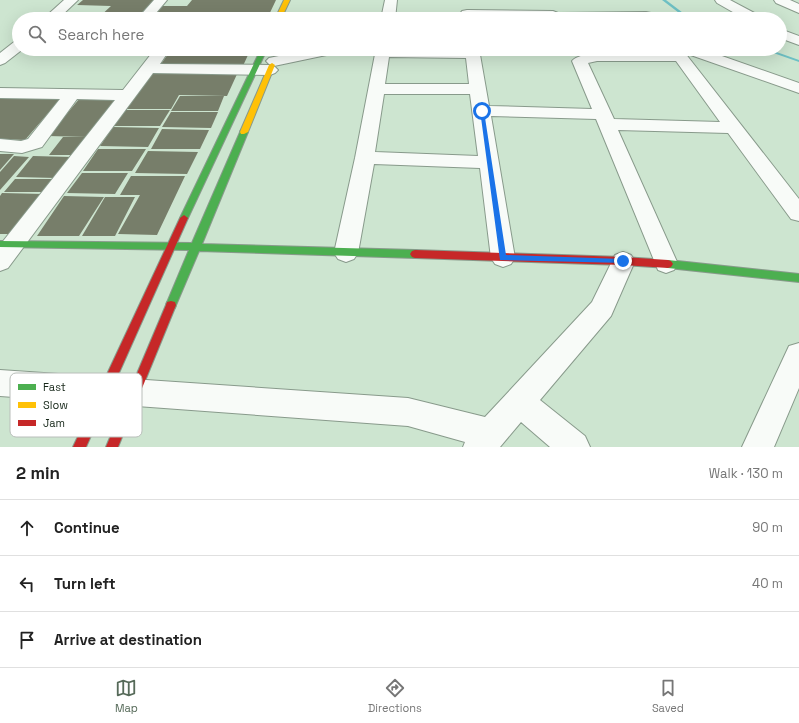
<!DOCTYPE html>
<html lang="en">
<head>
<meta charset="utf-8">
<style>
	body { margin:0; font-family:"Space Grotesk",sans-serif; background:#f6f6f6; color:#222 }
	.stop { position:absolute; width:12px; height:12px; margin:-9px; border:3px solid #1a73e8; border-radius:50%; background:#fff }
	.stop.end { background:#1a73e8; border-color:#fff; box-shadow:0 1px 4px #0008 }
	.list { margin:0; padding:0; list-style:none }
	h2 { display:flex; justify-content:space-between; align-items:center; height:52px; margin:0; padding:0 16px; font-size:17px }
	h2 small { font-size:13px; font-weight:400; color:#767676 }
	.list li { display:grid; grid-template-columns:26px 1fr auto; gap:12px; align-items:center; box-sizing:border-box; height:56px; padding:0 16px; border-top:1px solid #e0e0e0 }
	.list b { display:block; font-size:15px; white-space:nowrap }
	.list em { font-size:13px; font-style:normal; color:#767676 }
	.icon { flex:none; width:22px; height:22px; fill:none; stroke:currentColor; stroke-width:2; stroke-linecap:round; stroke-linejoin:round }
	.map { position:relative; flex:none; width:799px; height:447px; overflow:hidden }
	.search { position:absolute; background:#fff; box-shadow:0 4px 16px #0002; left:12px; right:12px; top:12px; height:44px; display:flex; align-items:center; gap:10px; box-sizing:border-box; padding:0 14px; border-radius:22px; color:#767676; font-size:15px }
	.sheet { height:220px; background:#fff }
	nav { display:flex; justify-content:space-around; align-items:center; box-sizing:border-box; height:56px; border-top:1px solid #e0e0e0; background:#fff; font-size:11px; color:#767676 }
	nav a { display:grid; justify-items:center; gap:2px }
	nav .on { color:#566a59 }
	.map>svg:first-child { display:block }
</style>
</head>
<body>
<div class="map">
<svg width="799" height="447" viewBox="0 0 799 447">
	<rect width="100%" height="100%" fill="#cde5d0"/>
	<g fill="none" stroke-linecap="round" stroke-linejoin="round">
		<path fill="#6ec0c4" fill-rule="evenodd" d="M662 0H666L691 19H687Z
			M762 49H768L799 60V62Z"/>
	</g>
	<path fill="#777e6a" d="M83 0H157L141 19H97L111 6 77 5Z
		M192 0H276L267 19H149L161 6H187Z
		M66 16H98L96 19H63Z
		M168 54 248 55 242 68 159 67Z
		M152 72H238L227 96 179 95 171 109H126L135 95 157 96 135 95Z
		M180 96H224L218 111H171Z
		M0 97H62L25 140 0 139Z
		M80 98 115 99 87 137 48 136Z
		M124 110H170L160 126H113Z
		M171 112H218L211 128 162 127Z
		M113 127 159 128 148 147 100 146Z
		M162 129 209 130 200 149H151Z
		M63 137H87L73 155H49Z
		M98 149H146L132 171H83Z
		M148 151 198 152 187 174 135 173Z
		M0 154H14L0 170Z
		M14 156 29 157 0 190V172Z
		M33 156 72 157 56 178 16 177Z
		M82 173H128L115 194 67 193Z
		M131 176H185L157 235 118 234 140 195H120Z
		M15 179H54L44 192H4Z
		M2 193 43 194 12 234H0V196Z
		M64 196 104 197 79 236H37Z
		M105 197H135L115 236H82Z"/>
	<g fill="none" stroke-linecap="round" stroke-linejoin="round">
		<g stroke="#889a8b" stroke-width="2">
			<path id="street" d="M64 0H78L58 19H43Z
				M154 0H167L151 19H137Z
				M385 0H397L395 19H381Z
				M715 0H730L760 16 762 19H745L717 3Z
				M774 0H790L799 4V13L776 3Z
				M467 10 553 11 558 13 646 12 651 13 653 16 650 19 462 17 460 14 462 11Z
				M780 29 799 36V45L780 38Z
				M19 41V49H23L5 63 0 65V53L14 42Z
				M155 49H170L160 64 270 65 275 67 278 70 275 73 270 75 153 73 8 268 0 271V245L115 100 77 99 42 147 22 153 0 151V139L21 141 28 139 60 99 0 98V88L123 90Z
				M313 49H343L341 52 336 53 274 66 269 64 266 61 269 58Z
				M376 49H479L489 106 592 109 572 61C582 48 651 53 669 53L667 49H702L799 83V93L685 53 799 199V221L791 219 728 133 618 130 678 264 674 270 666 273 658 270 596 119 491 116 515 258 511 264 503 267 495 264 491 258 480 168 374 164 358 253 354 259 346 262 338 259 334 253 355 158ZM389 57 466 58 469 84H385ZM597 61H676L720 122 614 119 588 63ZM384 94H470L478 156 375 152Z
				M623 252 631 255 635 261 611 316 540 400 585 436 590 447H550L521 422 500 447H463L465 442 408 426 0 396V370L408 398 485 417 592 302 615 255Z
				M799 343V388L774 447H742L789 346Z"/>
		</g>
		<g stroke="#889a8b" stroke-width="2">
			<path id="fast" d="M261 49H267L188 218 184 221 181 220 180 218Z
				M241 130H244L248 132 202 244 415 250 418 251 420 254 418 257 415 258 199 251 176 305 175 308 171 309 167 308 166 305 189 250 0 247V241L192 243Z
				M668 260 799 274V282L668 268 665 267 663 264 665 261Z"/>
		</g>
		<g stroke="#889a8b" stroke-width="2">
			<path id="slow" d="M284 0H290L281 19H275Z
				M272 63 275 65 248 132 244 134H241L240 132 269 65Z"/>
		</g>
		<g stroke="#889a8b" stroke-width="2">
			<path id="jam" d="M184 215 188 218 86 447H73L180 218Z
				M415 250 623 257 668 260 671 261 673 264 671 267 668 268 623 265 415 258 412 257 410 254 412 251Z
				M171 301 175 302 176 305 118 447H106L166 305 167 302Z"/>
		</g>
		<use href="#street" fill="#f8fbf8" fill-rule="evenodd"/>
		<use href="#fast" fill="#4caf50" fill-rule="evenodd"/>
		<use href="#slow" fill="#ffc107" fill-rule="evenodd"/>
		<use href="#jam" fill="#c62828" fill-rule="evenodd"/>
	</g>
	<path fill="#1a73e8" d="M480 110 484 111 506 255 623 259 626 261 625 263 500 260Z"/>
	<rect x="10" y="373" width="132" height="64" rx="6" fill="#fff" stroke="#b9beba" stroke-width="1"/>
	<rect x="18" y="384" width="18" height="6" fill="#4caf50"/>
	<rect x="18" y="402" width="18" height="6" fill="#ffc107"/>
	<rect x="18" y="420" width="18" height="6" fill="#c62828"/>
	<g font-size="11" fill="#162719">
		<text x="43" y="391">Fast</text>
		<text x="43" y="409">Slow</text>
		<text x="43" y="427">Jam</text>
	</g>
</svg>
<div class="stop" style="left:482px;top:111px"></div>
<div class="stop end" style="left:623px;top:261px"></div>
<div class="search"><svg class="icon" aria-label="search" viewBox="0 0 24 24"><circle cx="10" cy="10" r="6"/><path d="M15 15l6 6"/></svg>Search here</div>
</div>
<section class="sheet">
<h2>2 min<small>Walk · 130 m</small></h2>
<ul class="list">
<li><svg class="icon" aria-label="ahead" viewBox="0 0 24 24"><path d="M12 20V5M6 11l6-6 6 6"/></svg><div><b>Continue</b></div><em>90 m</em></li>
<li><svg class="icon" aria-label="left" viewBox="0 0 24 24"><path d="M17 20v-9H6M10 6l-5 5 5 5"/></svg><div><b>Turn left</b></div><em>40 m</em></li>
<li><svg class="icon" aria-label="arrive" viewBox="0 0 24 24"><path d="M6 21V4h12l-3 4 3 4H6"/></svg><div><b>Arrive at destination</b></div></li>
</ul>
</section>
<nav>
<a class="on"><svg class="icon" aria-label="map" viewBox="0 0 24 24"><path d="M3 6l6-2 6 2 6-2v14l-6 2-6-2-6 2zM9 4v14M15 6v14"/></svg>Map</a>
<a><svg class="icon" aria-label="directions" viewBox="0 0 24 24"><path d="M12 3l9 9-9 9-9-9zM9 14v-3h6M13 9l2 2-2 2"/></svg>Directions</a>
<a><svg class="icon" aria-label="saved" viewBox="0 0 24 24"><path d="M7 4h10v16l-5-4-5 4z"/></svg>Saved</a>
</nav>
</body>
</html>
